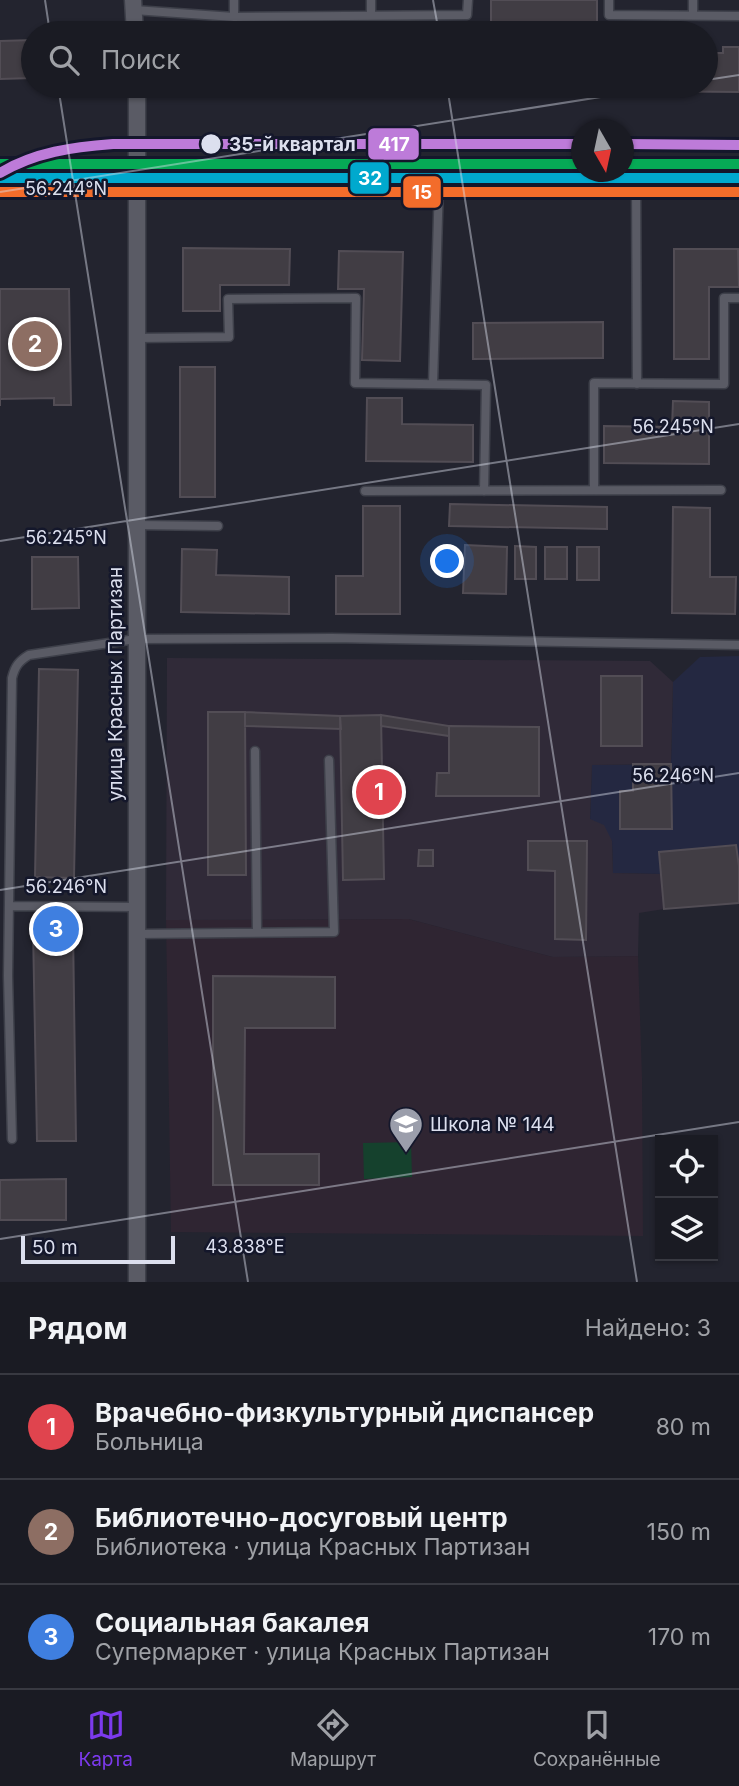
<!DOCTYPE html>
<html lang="ru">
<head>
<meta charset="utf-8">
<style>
	body { margin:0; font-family:Inter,sans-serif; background:#272830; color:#f1f3f6 }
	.controls { position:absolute; right:21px; bottom:21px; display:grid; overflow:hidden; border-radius:0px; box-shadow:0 2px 5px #0004 }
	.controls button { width:63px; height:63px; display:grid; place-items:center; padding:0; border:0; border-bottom:2px solid #383941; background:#1a1b23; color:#f1f3f6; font:35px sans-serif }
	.compass { position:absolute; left:571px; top:119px; width:63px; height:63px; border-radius:50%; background:#1a1b23; box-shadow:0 2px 5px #0004; rotate:171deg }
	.scale { position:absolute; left:21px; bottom:18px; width:154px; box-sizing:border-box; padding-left:7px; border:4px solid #dcdfee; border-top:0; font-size:19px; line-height:24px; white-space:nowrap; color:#dcdfee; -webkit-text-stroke:5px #14172b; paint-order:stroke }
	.you { position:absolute; left:448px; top:562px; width:24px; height:24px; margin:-18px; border:5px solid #fff; border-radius:50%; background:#1a73e8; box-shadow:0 0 0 10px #1a73e833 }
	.badge { display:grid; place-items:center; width:46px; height:46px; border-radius:50%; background:#7c3aed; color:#fff; font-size:23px; font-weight:700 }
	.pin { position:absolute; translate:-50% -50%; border:4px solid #fff; box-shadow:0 2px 7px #0006 }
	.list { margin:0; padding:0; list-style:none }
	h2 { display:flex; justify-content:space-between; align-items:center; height:91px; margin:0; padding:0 28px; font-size:30px }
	h2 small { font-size:23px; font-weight:400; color:#9fa1a6 }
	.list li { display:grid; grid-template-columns:46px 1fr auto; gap:21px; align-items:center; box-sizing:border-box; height:105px; padding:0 28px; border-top:2px solid #383941 }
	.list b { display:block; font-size:26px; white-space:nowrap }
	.list p { margin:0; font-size:23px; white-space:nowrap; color:#9fa1a6 }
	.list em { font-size:23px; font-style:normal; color:#9fa1a6 }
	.icon { flex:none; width:38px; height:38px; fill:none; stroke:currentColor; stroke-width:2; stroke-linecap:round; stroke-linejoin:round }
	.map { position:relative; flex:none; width:739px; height:1282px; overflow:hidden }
	.search { position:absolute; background:#1a1b23; box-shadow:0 2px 5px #0004; left:21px; right:21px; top:21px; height:77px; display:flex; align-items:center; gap:18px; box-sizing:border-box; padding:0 24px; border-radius:38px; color:#9fa1a6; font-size:26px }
	.sheet { height:406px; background:#1a1b23 }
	nav { display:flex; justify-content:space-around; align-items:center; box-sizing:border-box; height:98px; border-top:2px solid #383941; background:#1a1b23; font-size:19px; color:#9fa1a6 }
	nav a { display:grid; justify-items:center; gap:4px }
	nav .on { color:#7c3aed }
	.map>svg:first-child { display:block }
</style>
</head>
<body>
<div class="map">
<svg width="739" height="1282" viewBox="0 0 739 1282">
	<rect width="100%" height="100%" fill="#23242f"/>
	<path fill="#242841" d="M739 656V903L664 909 661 874 613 873 612 841 590 820 592 765 671 764 673 682 700 657Z"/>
	<path fill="#2f2532" d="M409 919 553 957 638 956 642 1077 643 1236 171 1232 166 920Z"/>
	<path fill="#302a38" d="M167 658 650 661 673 682 671 764 592 765 590 819 604 825 612 841 613 873 661 874 664 909 639 913 638 956 553 957 409 919 166 920Z"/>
	<path fill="#15412d" d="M411 1142 412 1177 364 1179 363 1143Z"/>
	<path fill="#413d44" stroke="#524d55" stroke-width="2" d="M491 0H597V33H491Z
		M33 40V78L0 79V41Z
		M723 47H739V92L636 91V86H706V53H723Z
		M173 86H288V94L173 91Z
		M326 86H440V95L326 92Z
		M183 248 290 249 289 285H220V311H183Z
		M674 249H738L739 287H709V359H674Z
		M339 251 403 252 400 361 362 360 364 289H338Z
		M0 289H69L71 405H54V398L0 399V406Z
		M603 322V358L473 359V323Z
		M180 367H215V497H180Z
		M367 398H402V424L473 425V462L366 461Z
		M673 401 709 402V464L604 463V426L672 427Z
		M450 504 607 507V529L449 526Z
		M363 506H400V614H336V576H363Z
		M673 507 710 508V577H736L735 614 672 613Z
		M465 545 507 547 506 594 463 593Z
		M515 546 536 547V579H515Z
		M545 547H567V579H545Z
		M577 547H599V580H577Z
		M182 549 217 550 216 575 289 577V614L181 612Z
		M32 557H78L79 608 32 609Z
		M39 669 78 670 74 878 35 877Z
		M601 676H642V746H601Z
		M208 712H245L246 875H208Z
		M245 712 340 716 341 729 245 726Z
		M381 715 449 726V736L381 726Z
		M381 715 384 879 343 880 340 716Z
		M449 726 539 727V796H436L437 773H449Z
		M633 764H671L672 829H620V791H633Z
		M528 841H587L586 940 555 939V871L528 870Z
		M736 845 739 866V903L664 909 659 852Z
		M419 850H433V866H418Z
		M33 929H73L76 1141H37Z
		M213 976 335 977V1028H245L244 1154H319V1185H213Z
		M66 1179V1220H0V1180Z"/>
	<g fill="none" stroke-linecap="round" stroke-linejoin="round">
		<g stroke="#3e404a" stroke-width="11">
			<path id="service" d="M371 0V16
				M609 0V15L739 16
				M693 0V15
				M134 10 234 17 467 15 468 0
				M234 17V0
				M636 181 637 384
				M137 338 229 337 228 299 356 298 355 383 486 385 484 491
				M433 384 439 183
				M594 490V383L724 384V298H739
				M365 491 721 490
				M136 525 218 526
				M255 751 257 932
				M11 906 136 907
				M137 934 334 932 329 760
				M12 1139 8 976 12 678C15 666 19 661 29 655L136 639 332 638 739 645"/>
		</g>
		<g stroke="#3e404a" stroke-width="19">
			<path id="minor" d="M133 0 135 33
				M137 1282V86"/>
		</g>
		<g stroke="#3e404a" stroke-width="30">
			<path id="primary" d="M0 178H739"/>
		</g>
		<use href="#service" stroke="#5a5b65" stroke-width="8"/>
		<use href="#minor" stroke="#5a5b65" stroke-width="16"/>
		<use href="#primary" stroke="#5e5b5f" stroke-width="26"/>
		<g stroke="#14172b" stroke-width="16">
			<path id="bus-1" d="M0 178H739"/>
		</g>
		<g stroke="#14172b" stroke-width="16">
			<path id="bus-2" d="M0 192H739"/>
		</g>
		<g stroke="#14172b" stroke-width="16">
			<path id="bus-3" d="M0 164H582
				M624 164H739"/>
		</g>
		<use href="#bus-1" stroke="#00a9ce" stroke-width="10"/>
		<use href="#bus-2" stroke="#f36c2b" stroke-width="10"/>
		<use href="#bus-3" stroke="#06aa56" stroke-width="10"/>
		<g stroke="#14172b" stroke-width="16">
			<path id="tram-1" d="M624 144 739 145
				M0 173C35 152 73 147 113 144H582"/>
		</g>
		<use href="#tram-1" stroke="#bd7bd9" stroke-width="10"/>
	</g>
	<path fill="none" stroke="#dcdfee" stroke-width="2" stroke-opacity="0.45" d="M45 0 50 33M433 0 439 33M706 80 739 75M58 86 248 1282M447 86 637 1282M0 192 670 86M0 541 739 424M0 890 739 773M0 1239 739 1122"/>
	<defs>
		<g id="school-pin" transform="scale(1.75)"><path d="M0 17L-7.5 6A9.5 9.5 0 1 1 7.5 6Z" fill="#9b9eab" stroke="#14172b"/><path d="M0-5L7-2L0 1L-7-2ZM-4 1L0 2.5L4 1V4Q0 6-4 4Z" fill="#fff"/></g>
	</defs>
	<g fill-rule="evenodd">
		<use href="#school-pin" x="406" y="1124"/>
	</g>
	<circle fill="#dcdfee" stroke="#14172b" stroke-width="2.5" cx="211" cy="144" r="11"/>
	<g text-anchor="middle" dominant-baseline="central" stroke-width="5" stroke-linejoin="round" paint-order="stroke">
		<g font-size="19" font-weight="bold" fill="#dcdfee" stroke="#14172b" text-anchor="start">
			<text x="229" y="144">35-й квартал</text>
		</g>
		<g font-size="19" fill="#dcdfee" stroke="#14172b">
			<text transform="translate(115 684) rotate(-90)">улица Красных Партизан</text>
		</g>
		<g font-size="19" fill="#dcdfee" stroke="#14172b" text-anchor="start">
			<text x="430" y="1124">Школа № 144</text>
		</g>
	</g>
	<g font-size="18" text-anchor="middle" fill="#dcdfee" stroke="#14172b" stroke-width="5" stroke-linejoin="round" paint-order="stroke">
		<text x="66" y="195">56.244°N</text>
		<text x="673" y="433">56.245°N</text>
		<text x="66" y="544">56.245°N</text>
		<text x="673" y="782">56.246°N</text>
		<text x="66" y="893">56.246°N</text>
		<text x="245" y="1253">43.838°E</text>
	</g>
	<g stroke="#14172b" stroke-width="2.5">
		<rect x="367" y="127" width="53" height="34" rx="7" fill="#bd7bd9"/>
		<rect x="349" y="161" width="41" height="34" rx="7" fill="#00a9ce"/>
		<rect x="402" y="175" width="40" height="34" rx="7" fill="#f36c2b"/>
	</g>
	<g font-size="19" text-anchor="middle" font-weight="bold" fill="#fff">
		<text x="394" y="151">417</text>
		<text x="370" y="185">32</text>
		<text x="422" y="199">15</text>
	</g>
</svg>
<div class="controls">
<button><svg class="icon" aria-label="locate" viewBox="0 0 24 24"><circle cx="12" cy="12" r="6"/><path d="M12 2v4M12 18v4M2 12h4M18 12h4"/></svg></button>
<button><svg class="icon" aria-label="layers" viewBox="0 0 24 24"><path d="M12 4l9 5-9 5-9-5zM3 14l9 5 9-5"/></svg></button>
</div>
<svg class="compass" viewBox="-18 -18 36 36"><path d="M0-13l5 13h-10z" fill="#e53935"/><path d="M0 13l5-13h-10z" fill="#9fa1a6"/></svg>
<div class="scale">50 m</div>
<div class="you"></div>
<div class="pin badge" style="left:379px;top:792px;background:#e0444e">1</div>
<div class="pin badge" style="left:35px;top:344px;background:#8d6e63">2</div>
<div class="pin badge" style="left:56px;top:929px;background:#3f7fe0">3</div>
<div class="search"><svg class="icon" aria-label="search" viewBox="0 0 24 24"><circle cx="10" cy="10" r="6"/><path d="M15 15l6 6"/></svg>Поиск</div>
</div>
<section class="sheet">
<h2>Рядом<small>Найдено: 3</small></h2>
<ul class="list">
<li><span class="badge" style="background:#e0444e">1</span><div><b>Врачебно-физкультурный диспансер</b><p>Больница</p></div><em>80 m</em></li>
<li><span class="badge" style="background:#8d6e63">2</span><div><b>Библиотечно-досуговый центр</b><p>Библиотека · улица Красных Партизан</p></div><em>150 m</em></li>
<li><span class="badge" style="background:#3f7fe0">3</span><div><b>Социальная бакалея</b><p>Супермаркет · улица Красных Партизан</p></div><em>170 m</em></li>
</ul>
</section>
<nav>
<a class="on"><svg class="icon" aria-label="map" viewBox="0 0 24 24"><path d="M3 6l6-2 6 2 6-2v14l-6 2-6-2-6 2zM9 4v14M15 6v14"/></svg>Карта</a>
<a><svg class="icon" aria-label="directions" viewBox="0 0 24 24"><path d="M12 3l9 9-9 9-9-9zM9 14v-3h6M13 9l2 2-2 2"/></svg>Маршрут</a>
<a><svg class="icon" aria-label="saved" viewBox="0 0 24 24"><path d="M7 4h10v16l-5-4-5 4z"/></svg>Сохранённые</a>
</nav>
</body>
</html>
